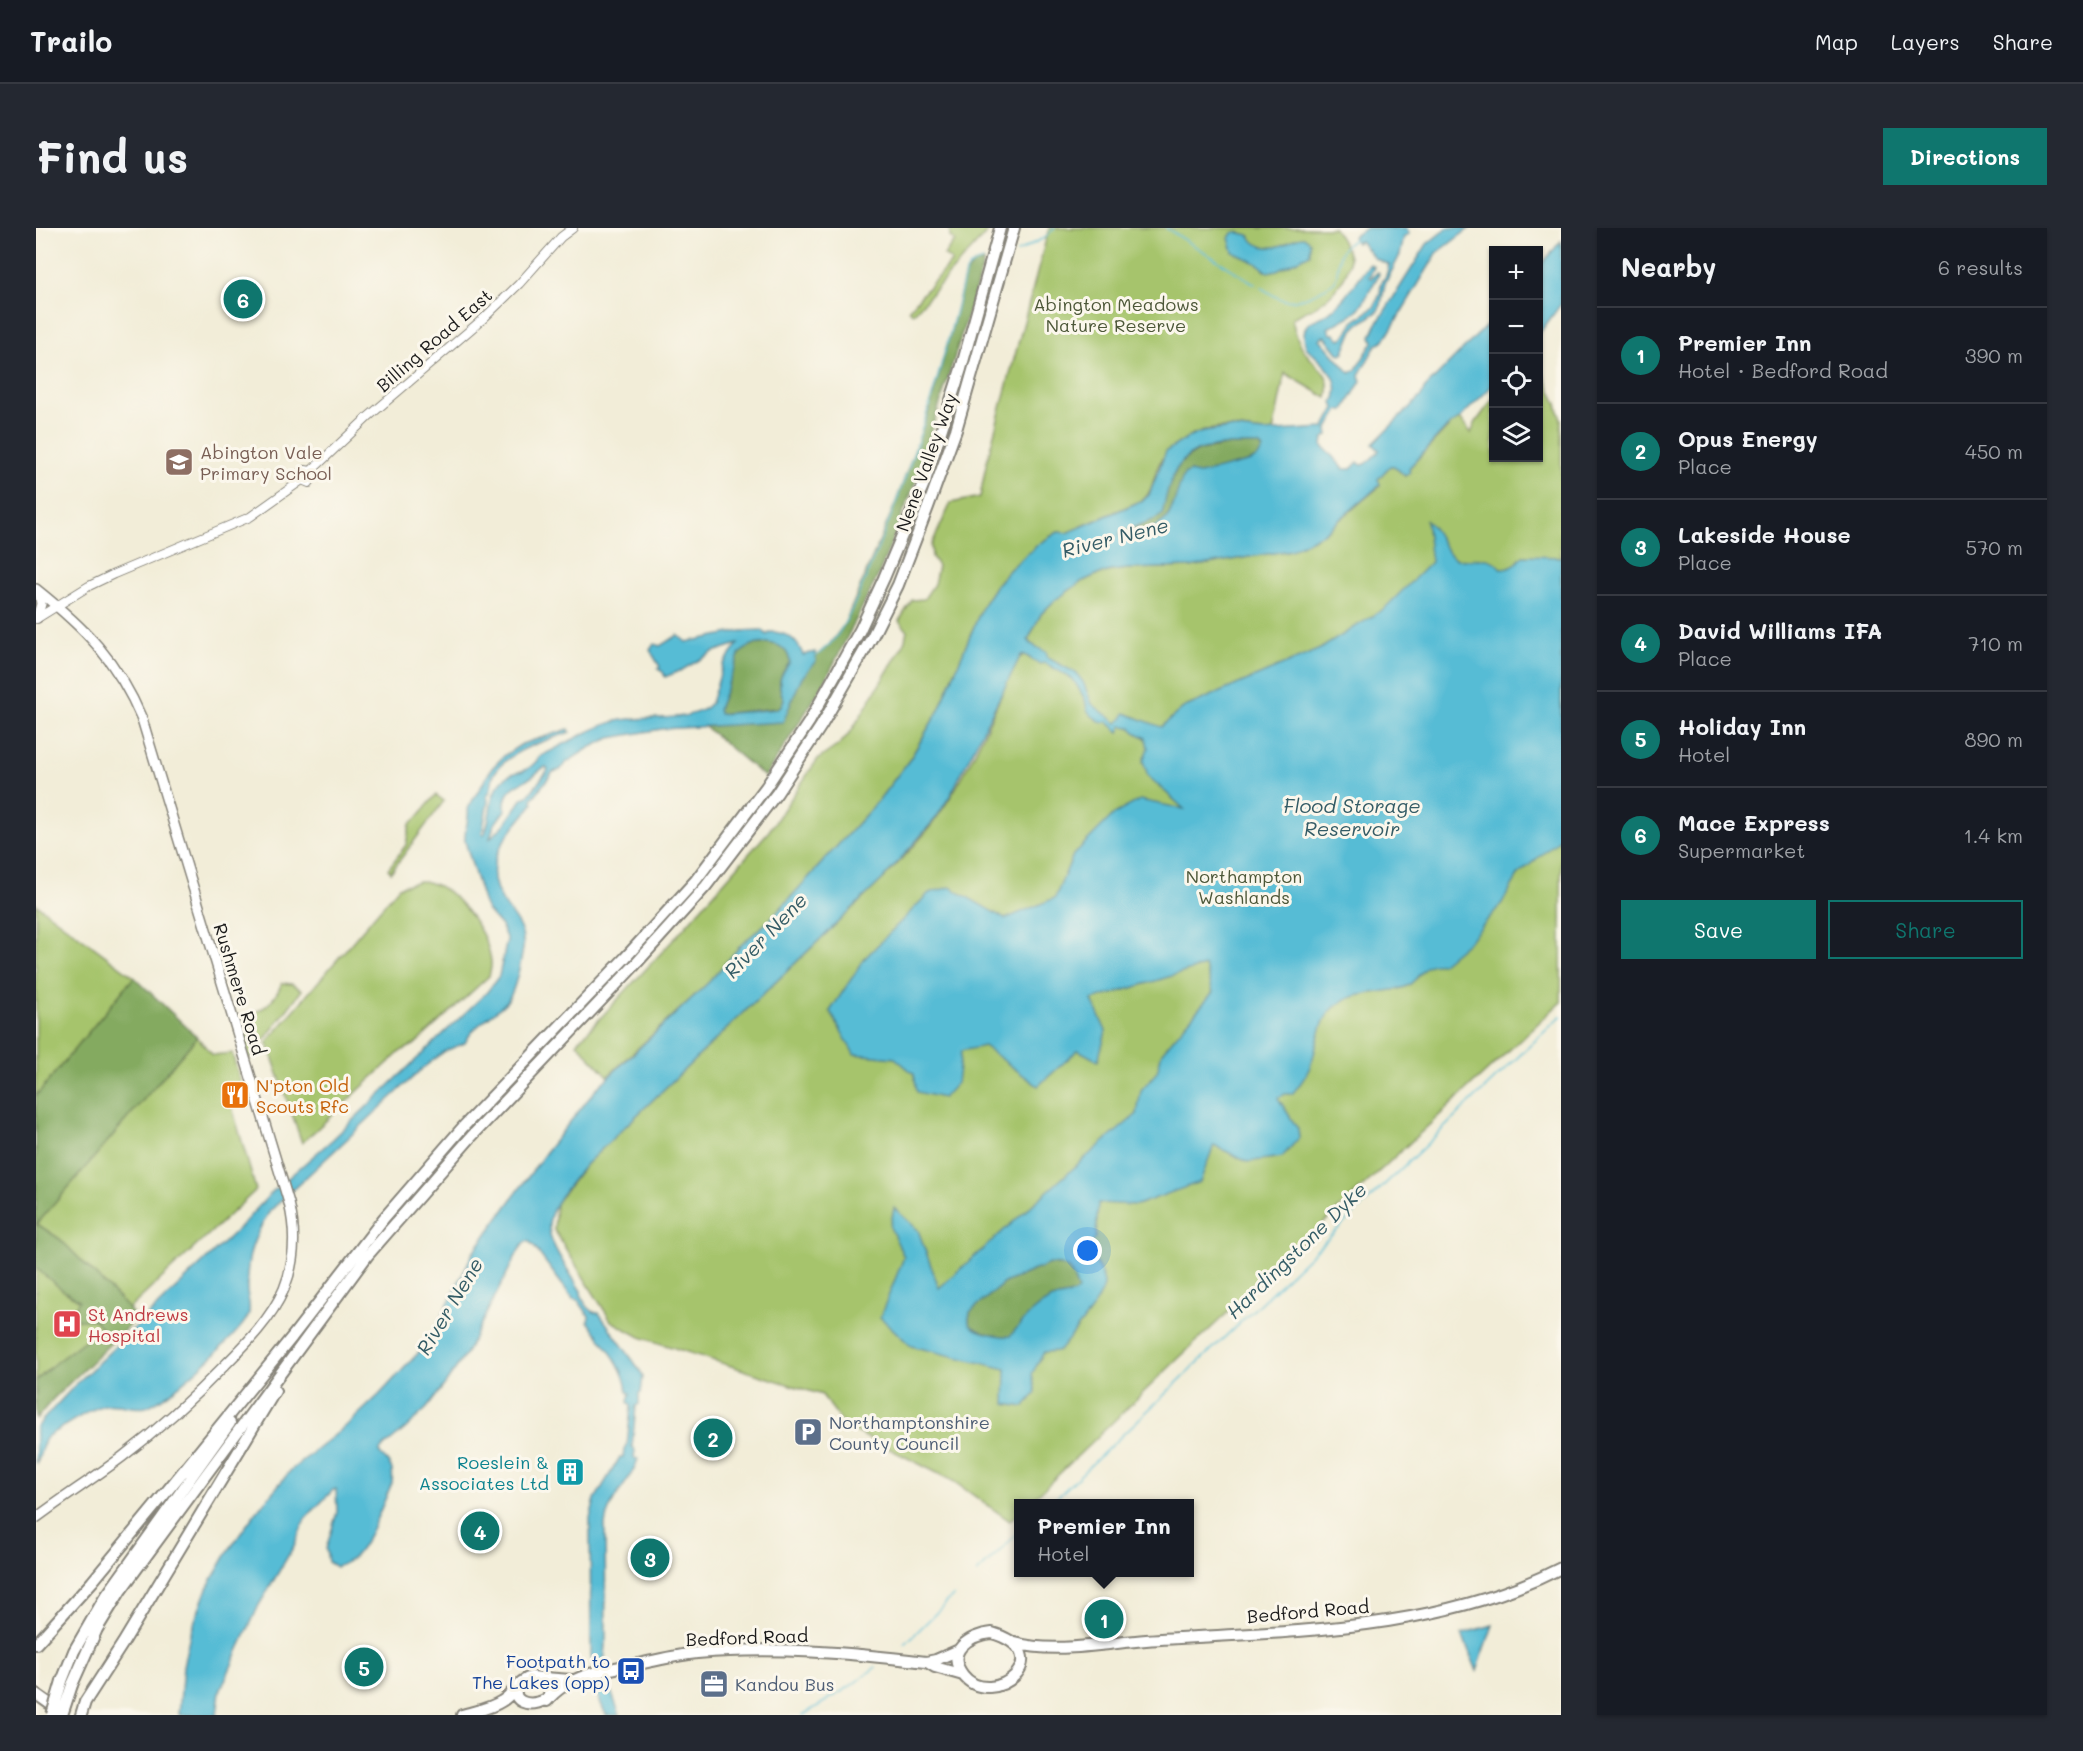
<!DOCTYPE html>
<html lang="en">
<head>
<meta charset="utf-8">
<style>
	body { margin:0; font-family:Mali,sans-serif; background:#242831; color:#f1f3f6 }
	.controls { position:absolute; right:18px; top:18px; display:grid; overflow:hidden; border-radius:0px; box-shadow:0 2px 4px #0004 }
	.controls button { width:54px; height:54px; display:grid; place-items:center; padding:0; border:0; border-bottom:2px solid #363941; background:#171b24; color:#f1f3f6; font:30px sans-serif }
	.you { position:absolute; left:1052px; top:1023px; width:21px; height:21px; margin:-15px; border:4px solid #fff; border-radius:50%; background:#1a73e8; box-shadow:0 0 0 9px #1a73e833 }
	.badge { display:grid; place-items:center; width:39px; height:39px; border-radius:50%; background:#0f766e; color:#fff; font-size:20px; font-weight:700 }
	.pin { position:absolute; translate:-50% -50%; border:3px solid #fff; box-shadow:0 2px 6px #0006 }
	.popup { position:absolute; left:978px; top:1271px; width:180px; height:78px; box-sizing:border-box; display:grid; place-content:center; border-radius:0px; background:#171b24; filter:drop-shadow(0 2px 4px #0005); font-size:20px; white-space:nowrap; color:#9ea1a6 }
	.popup b { font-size:22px; color:#f1f3f6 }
	.popup::after { content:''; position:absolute; left:50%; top:100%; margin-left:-12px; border:12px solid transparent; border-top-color:#171b24 }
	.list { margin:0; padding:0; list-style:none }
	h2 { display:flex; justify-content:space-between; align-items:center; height:78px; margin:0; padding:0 24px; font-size:26px }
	h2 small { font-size:20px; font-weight:400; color:#9ea1a6 }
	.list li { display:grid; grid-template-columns:39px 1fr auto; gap:18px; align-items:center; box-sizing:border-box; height:96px; padding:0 24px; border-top:2px solid #363941 }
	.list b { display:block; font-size:22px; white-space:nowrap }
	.list p { margin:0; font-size:20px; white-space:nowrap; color:#9ea1a6 }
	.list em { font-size:20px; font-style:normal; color:#9ea1a6 }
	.actions { display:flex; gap:12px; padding:18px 24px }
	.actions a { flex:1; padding:14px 0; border:2px solid #0f766e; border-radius:0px; text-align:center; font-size:21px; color:#0f766e }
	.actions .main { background:#0f766e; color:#fff }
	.icon { flex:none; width:33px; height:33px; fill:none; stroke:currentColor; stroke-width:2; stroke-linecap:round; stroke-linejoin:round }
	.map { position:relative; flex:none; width:1525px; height:1487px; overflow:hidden; border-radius:0px }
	header { display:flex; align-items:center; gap:36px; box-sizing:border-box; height:84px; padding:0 30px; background:#171b24; border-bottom:2px solid #363941 }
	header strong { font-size:28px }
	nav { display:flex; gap:33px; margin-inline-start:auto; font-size:21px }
	.intro { display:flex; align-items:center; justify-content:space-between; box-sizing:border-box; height:144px; padding:0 36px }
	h1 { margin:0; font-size:42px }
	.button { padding:15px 27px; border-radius:0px; background:#0f766e; color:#fff; font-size:21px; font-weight:700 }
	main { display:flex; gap:36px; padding:0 36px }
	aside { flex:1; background:#171b24; border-radius:0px; box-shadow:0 2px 4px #0004 }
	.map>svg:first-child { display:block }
</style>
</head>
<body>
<header>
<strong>Trailo</strong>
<nav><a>Map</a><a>Layers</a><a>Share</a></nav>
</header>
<div class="intro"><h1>Find us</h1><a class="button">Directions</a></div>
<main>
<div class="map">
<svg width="1525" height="1487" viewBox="0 0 1525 1487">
	<rect width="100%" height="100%" fill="#fbf7ec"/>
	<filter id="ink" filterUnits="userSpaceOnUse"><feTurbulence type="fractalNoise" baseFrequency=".0167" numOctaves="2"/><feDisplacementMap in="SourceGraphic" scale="12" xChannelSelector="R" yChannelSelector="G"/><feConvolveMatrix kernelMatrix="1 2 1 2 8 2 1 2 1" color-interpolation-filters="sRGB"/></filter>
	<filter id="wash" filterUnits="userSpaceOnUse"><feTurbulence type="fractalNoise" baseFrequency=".008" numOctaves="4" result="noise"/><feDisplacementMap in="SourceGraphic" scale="24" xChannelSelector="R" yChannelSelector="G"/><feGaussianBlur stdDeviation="1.35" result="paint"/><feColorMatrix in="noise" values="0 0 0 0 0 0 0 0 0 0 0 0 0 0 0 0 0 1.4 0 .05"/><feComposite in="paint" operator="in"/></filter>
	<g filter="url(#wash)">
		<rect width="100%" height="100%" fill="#f2edd8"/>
		<path fill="#a6c46c" stroke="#617044" stroke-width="1.5" d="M914 0H955L877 86 873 81 916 33 908 27 919 13 914 9Z
			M1013 0H1298C1303 9 1312 20 1313 30 1315 45 1298 66 1286 74 1277 81 1266 85 1256 90 1258 102 1262 115 1270 125 1282 142 1297 144 1291 170L1249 145 1237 204C1223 205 1210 201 1196 200 1171 198 1141 210 1126 231 1117 244 1119 261 1107 272L1030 305 1022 304 1004 315 974 341 960 357 947 377 903 482 874 531 842 573 734 692 707 715 673 754 572 848 541 815 638 711 733 603 781 532 804 516 816 502 868 416 871 402 863 393 876 372 888 371 898 356 902 338 896 329 895 318 915 275 944 269 951 232Z
			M1503 136 1521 176 1525 192V774L1143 1130 993 1275 982 1276V1285L974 1293 917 1253 810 1199 786 1167 604 1109 575 1093 518 1002 520 975 550 936 848 650C866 631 885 612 900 591 935 542 957 484 982 430L989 427 1003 436 1009 424 995 416 992 412 1005 386 1017 374 1045 354 1060 347 1075 343 1092 341 1154 339 1255 322 1288 305 1344 258 1342 251 1354 238H1358L1369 248 1373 240 1417 194 1424 190 1435 205 1440 194 1457 171 1458 230H1502Z
			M400 567 408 573 355 644 352 641 370 617 374 596 381 590Z
			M383 653C388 653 393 654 397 656 423 664 453 708 455 734 456 739 454 744 453 748L378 817 365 823 266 915 231 814 363 659Z
			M0 676 98 749 0 868Z
			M246 755 256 756 266 762 213 832 203 789C225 785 237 776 246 755Z
			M161 809 177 827 196 825 210 872 196 879 220 962 93 1081 24 1011 1 996Z
			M0 1040 29 1064 43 1072 65 1100 19 1135 0 1153Z"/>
		<path fill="#84aa60" stroke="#50633e" stroke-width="1.5" d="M948 34 880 253 842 348 787 457 729 549 668 498 669 492 740 488 755 461 779 429 793 417 808 397 860 274 893 182 916 99 929 46 938 36Z
			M1194 217H1223L1227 222 1222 229 1215 233 1163 247 1154 244 1148 247C1142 260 1139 277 1132 288 1123 303 1097 304 1083 308L1085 304 1109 296 1131 262 1141 240 1149 231 1162 223Z
			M731 415C744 416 752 421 754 434 744 447 740 456 748 471L745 478 741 480 682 486V481L704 425 716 417Z
			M98 749 161 809 1 996 24 1011 93 1081 100 1091 17 1171 0 1191V1153L19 1135 65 1100 59 1092H41L38 1082 43 1072 29 1064 0 1040V868Z
			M1013 1036 1025 1037 1034 1041 1042 1062C1035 1069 1028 1067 1019 1070 1001 1077 986 1094 974 1109 966 1109 935 1104 933 1094 932 1090 934 1087 934 1084L968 1055Z"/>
		<path fill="#57bcd5" stroke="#3a6c78" stroke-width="1.5" fill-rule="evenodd" d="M1330 0H1371L1373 6 1368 9 1364 27 1349 56 1345 77 1341 84 1323 96 1317 102 1308 124 1305 126 1302 125 1289 108 1286 109 1284 111 1314 145 1319 143 1337 114 1335 108 1340 97 1391 16 1411 0H1434L1401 25 1351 108 1345 115 1340 117 1323 147 1325 153 1308 182H1303L1291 202 1292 207 1287 211 1286 217 1308 241H1315L1322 234 1325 237 1330 236 1342 224 1343 222 1337 216 1386 167 1388 161 1457 91V157L1424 190 1409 201 1373 240 1374 245 1369 248 1358 238H1354L1342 251 1344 257 1288 305 1255 322 1154 339 1092 341 1075 343 1060 347 1045 354 1017 374 1005 386 992 412 995 416 1010 424 1012 430 1040 445 1047 454 1056 476 1081 495 1086 491 1089 485 1125 499 1147 480 1284 421 1348 381 1395 334 1390 292C1402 301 1409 328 1422 331 1439 335 1453 323 1465 341 1476 342 1480 336 1487 328L1525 329V610L1483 646 1466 675 1435 711 1405 736C1384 733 1386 752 1369 759 1352 765 1331 763 1314 770 1281 783 1285 810 1274 839 1270 848 1263 858 1256 866H1249L1242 870 1262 901 1263 910 1246 929 1211 934 1178 917 1164 954 1101 977 1062 975 1060 1010 1051 1021C1058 1032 1066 1042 1068 1055 1069 1070 1033 1110 1023 1123L1008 1124 996 1146 1000 1165 988 1179 969 1176 970 1141 875 1118 844 1089 868 1029 854 999 858 980 882 1002 903 1060 1050 929 1101 886 1105 862 1121 844 1126 824 1177 764 1169 738 1056 772 1070 803 1062 833 1042 822 1002 858 948 818 925 823 921 855 907 870 881 864 878 846 859 830 818 826 794 783 829 730 893 665 914 659 969 691 1019 670 1037 627 1078 586 1104 572 1148 581 1112 548 1107 533 1112 520 1110 510 1099 504 1094 499 1086 498 1083 504 1071 494H1065L1055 487 1051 482 1049 471 1037 451 1009 435 1003 436 989 427H985L914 568 900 590 848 650 550 936C499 997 504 998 545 1063 545 1072 554 1085 563 1085L603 1141 607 1148 605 1165H603V1176L600 1178 596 1219 599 1222 598 1230 602 1231C594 1257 573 1268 569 1297L570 1416 569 1428 565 1437 584 1487H570L558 1460 560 1456 555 1428 554 1290 559 1271 584 1229H587L588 1221 591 1218 595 1178 592 1174 594 1165 591 1164C590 1139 566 1114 552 1093L553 1088 542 1072 537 1071 496 1016 492 1013 488 1015 483 1022 429 1127 409 1156 391 1180 369 1201 344 1222V1226C355 1236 358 1240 356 1255 347 1275 333 1315 317 1330 312 1334 306 1336 300 1339L292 1334 290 1321 301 1284 300 1261 297 1262 269 1291 258 1318 223 1377 184 1463 181 1487H143L147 1438 154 1406 171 1360 193 1322 220 1284 255 1242 310 1198 343 1167 387 1120 399 1102 437 1025 513 920 562 859 673 754 707 715 734 692 842 573 874 531 903 482 947 377 960 357 974 341 1004 315 1022 304 1031 305 1107 272 1113 267 1130 223 1151 210 1166 204 1194 200 1227 204 1288 200 1299 180 1297 175C1310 149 1285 135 1270 119 1268 112 1266 102 1272 96 1277 91 1286 90 1292 85 1309 73 1321 51 1334 36L1338 39 1333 49 1335 50 1342 44 1343 46 1326 77 1316 87 1292 100 1295 106H1299L1304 111 1308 109 1317 94 1338 79 1344 66 1345 55 1350 48 1353 37 1338 30 1324 13 1320 15 1317 9ZM1194 217H1223L1227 221 1222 229 1215 233 1163 246 1154 244 1148 247C1142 260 1139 277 1132 288 1124 302 1097 305 1083 307 1090 299 1114 296 1126 287 1131 263 1136 234 1161 223 1171 219 1184 218 1194 217ZM1013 1036 1025 1037 1034 1041 1042 1062C1035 1069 1028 1067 1019 1070 1000 1077 987 1093 974 1108 966 1109 935 1104 933 1094 932 1090 934 1087 934 1084L968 1055Z
			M1201 4 1213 7C1219 19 1233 22 1246 17 1256 14 1256 9 1268 9L1274 14V26L1241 42 1232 44 1222 36 1197 24 1193 10 1196 5Z
			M1525 13V76L1503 106V39Z
			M726 402 731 407 734 404C751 404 761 411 767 427L779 424 780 433 765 451 747 494 626 501 574 510 553 520 531 534 524 542 517 544 496 571 497 576C470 610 439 636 471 680 481 694 489 703 487 721 485 734 479 764 471 773 457 788 437 797 429 815L409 823 387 840 234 983C217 1010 210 1029 211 1061 211 1070 216 1079 212 1088 205 1106 129 1174 110 1179 98 1182 80 1174 69 1177 54 1180 28 1199 13 1207 5 1214 6 1226 0 1235V1199L41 1155 203 1000 237 963 297 911 451 764 463 748 471 712 465 698 451 682 447 673 429 613C428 601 434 591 432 580L456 540 469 527 486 516 533 501 534 504C510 513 475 521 460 543 453 552 459 558 451 568L452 573 446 605 448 607C457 587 450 567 469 550 475 544 484 545 491 541 497 538 500 533 505 528 528 517 556 499 581 493 606 487 658 496 675 475L687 437 702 416 677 424 646 442 629 449 627 444 622 441 624 439 614 422 618 416 624 418 642 407 650 414 705 403ZM731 415C744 416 752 421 754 434 744 447 740 456 748 471L745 478 741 481 683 486 682 481 704 425 716 417ZM510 539 512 542 492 568 487 570 468 597 454 610 458 597 469 582C467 562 480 557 494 550 500 547 503 541 510 539Z
			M1457 1397 1441 1443 1426 1406Z"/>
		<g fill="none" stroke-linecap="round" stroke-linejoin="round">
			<path stroke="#57bcd5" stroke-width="1.5" d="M1130 0 1219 56
				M981 24 1008 10 1019 0
				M1224 59C1231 63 1238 69 1245 71 1261 77 1286 63 1299 53 1305 34 1298 20 1320 11
				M779 429C786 423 793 418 799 410 816 388 832 342 844 315 880 228 907 138 929 46L933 39 947 32
				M1014 1276 1525 788
				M941 1345 982 1305
				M869 1416 917 1368
				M767 1487 813 1459 840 1439"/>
		</g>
	</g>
	<g filter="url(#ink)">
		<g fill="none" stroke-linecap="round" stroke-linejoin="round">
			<g stroke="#87847a" stroke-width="10">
				<path id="minor" d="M275 243 332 189 448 90 483 56 525 9 537 0
					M0 391 53 358 78 346 214 289 266 252V243L269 242 275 243 277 249 273 255 266 252"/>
			</g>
			<g stroke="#87847a" stroke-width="12">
				<path id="major" d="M0 361C50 401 81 432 106 491L253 975C260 1004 259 1034 248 1061 235 1091 211 1115 189 1137 157 1170 123 1201 86 1229 58 1250 28 1269 0 1290
					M1 390 5 376 3 364"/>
			</g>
			<g stroke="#87847a" stroke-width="14">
				<path id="highway" d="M956 1405C1026 1426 956 1484 927 1447 908 1423 934 1407 956 1405Z
					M979 1415C1018 1426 1070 1415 1110 1412 1249 1403 1399 1405 1525 1340
					M0 1416 56 1354 123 1273 256 1109 348 990 427 899 589 730 660 652 730 559 773 494 824 402 848 350 889 253 925 141 964 0
					M891 1434 899 1439 927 1447
					M26 1453 38 1423 68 1371 194 1195
					M36 1457 61 1401 85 1362 331 1028 435 909 597 739 670 658 741 565 785 498 835 411 862 357 892 279 920 202 978 0
					M480 1461C474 1487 538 1474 503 1451
					M0 1466 24 1483
					M511 1473C531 1447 571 1441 602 1436 622 1432 641 1427 661 1425 738 1418 814 1425 890 1434L900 1432 923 1422
					M45 1487 49 1474 87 1415 239 1163
					M426 1487C439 1483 454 1481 466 1473 478 1466 482 1452 495 1449L535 1452"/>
			</g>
			<use href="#minor" stroke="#fff" stroke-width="8"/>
			<use href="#major" stroke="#fff" stroke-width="9"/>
			<use href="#highway" stroke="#fff" stroke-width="10"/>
			<g stroke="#87847a" stroke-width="14" stroke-linecap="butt">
				<path id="highway-bridge" d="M16 1487 26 1453
					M26 1487 36 1457"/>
			</g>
			<use href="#highway-bridge" stroke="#fff" stroke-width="10"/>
		</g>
	</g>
	<defs>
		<g id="school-square" transform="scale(1.5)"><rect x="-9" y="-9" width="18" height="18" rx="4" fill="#8d6e63" stroke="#fbf7ec"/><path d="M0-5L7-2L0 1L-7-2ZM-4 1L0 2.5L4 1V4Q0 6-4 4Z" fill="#fff"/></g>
		<g id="restaurant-square" transform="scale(1.5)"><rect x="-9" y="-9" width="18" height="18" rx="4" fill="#e8710a" stroke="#fbf7ec"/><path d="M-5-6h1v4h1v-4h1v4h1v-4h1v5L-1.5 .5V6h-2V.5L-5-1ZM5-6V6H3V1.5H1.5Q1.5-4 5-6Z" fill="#fff"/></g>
		<g id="hospital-square" transform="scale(1.5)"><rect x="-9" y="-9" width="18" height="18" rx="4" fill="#e0444e" stroke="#fbf7ec"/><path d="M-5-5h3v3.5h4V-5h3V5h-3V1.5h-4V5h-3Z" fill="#fff"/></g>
		<g id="parking-square" transform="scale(1.5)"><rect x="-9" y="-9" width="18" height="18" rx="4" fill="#5c6f8a" stroke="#fbf7ec"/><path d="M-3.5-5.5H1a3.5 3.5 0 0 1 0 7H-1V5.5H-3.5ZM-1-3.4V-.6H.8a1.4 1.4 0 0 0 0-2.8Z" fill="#fff"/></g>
		<g id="building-square" transform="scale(1.5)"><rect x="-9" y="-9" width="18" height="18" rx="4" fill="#0f9aa8" stroke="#fbf7ec"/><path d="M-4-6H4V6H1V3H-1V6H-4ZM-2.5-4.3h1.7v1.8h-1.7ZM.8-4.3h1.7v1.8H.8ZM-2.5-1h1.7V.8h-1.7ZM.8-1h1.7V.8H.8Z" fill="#fff"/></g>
		<g id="bus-square" transform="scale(1.5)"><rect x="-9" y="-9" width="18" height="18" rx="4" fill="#1a4fb4" stroke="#fbf7ec"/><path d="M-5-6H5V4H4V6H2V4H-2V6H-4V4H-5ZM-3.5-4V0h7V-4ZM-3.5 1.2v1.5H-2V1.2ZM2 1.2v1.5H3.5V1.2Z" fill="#fff"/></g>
		<g id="office-square" transform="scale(1.5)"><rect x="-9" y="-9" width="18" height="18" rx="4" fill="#5c6f8a" stroke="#fbf7ec"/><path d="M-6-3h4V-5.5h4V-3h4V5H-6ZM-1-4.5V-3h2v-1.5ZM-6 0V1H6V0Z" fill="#fff"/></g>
	</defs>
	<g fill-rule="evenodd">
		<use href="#school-square" x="143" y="234"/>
		<use href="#restaurant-square" x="199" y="867"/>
		<use href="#hospital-square" x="31" y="1096"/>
		<use href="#parking-square" x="772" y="1204"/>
		<use href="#building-square" x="534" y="1244"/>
		<use href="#bus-square" x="595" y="1443"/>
		<use href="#office-square" x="678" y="1456"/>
	</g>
	<g text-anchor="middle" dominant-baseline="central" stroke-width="6" stroke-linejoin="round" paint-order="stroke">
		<g font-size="18" fill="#4c5738" stroke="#fbf7ec">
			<text x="1080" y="76">Abington Meadows<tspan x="1080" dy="21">Nature Reserve</tspan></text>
			<text x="1208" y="648">Northampton<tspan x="1208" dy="21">Washlands</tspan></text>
		</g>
		<g font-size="18" fill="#1c1c1c" stroke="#fbf7ec">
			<text transform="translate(398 112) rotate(-41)">Billing Road East</text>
			<text transform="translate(890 234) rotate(-70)">Nene Valley Way</text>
			<text transform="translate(204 761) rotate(73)">Rushmere Road</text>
			<text transform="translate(1272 1383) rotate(-5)">Bedford Road</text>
			<text transform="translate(711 1409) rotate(-2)">Bedford Road</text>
		</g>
		<g font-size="18" fill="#785e54" stroke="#fbf7ec" text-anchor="start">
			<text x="164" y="224">Abington Vale<tspan x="164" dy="21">Primary School</tspan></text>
		</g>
		<g font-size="18" fill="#c56008" stroke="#fbf7ec" text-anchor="start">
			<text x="220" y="857">N'pton Old<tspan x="220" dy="21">Scouts Rfc</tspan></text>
		</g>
		<g font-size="18" fill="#be3a42" stroke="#fbf7ec" text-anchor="start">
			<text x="52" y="1086">St Andrews<tspan x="52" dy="21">Hospital</tspan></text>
		</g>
		<g font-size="18" fill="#4e5e75" stroke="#fbf7ec" text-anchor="start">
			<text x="793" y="1194">Northamptonshire<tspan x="793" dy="21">County Council</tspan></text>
			<text x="699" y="1456">Kandou Bus</text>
		</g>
		<g font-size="18" fill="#0d838f" stroke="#fbf7ec" text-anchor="end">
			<text x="513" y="1234">Roeslein &amp;<tspan x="513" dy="21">Associates Ltd</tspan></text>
		</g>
		<g font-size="18" fill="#164399" stroke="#fbf7ec" text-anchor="end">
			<text x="574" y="1433">Footpath to<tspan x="574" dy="21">The Lakes (opp)</tspan></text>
		</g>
		<g font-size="20" font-style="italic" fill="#345c66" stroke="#fbf7ec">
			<text transform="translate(1079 309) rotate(-14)">River Nene</text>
			<text x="1316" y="577">Flood Storage<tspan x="1316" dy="23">Reservoir</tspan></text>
			<text transform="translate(729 707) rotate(-46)">River Nene</text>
			<text transform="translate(1260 1022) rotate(-44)">Hardingstone Dyke</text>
			<text transform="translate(413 1078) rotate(-59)">River Nene</text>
		</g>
	</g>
</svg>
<div class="controls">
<button>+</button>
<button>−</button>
<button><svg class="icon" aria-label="locate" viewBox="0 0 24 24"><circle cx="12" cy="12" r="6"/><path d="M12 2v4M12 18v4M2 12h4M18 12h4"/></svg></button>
<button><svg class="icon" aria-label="layers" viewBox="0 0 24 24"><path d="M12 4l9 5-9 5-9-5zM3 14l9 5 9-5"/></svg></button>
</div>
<div class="you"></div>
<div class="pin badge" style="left:1068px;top:1391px">1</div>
<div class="popup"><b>Premier Inn</b>Hotel</div>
<div class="pin badge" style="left:677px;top:1210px">2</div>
<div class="pin badge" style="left:614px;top:1330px">3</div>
<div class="pin badge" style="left:444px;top:1303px">4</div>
<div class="pin badge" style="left:328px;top:1439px">5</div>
<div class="pin badge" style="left:207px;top:71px">6</div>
</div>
<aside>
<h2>Nearby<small>6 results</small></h2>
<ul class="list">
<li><span class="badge">1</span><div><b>Premier Inn</b><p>Hotel · Bedford Road</p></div><em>390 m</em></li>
<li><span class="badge">2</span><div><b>Opus Energy</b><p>Place</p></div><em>450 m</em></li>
<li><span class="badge">3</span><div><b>Lakeside House</b><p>Place</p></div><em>570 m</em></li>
<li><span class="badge">4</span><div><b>David Williams IFA</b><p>Place</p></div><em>710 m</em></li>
<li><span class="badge">5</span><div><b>Holiday Inn</b><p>Hotel</p></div><em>890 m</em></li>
<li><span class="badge">6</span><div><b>Mace Express</b><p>Supermarket</p></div><em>1.4 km</em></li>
</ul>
<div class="actions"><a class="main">Save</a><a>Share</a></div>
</aside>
</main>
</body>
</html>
